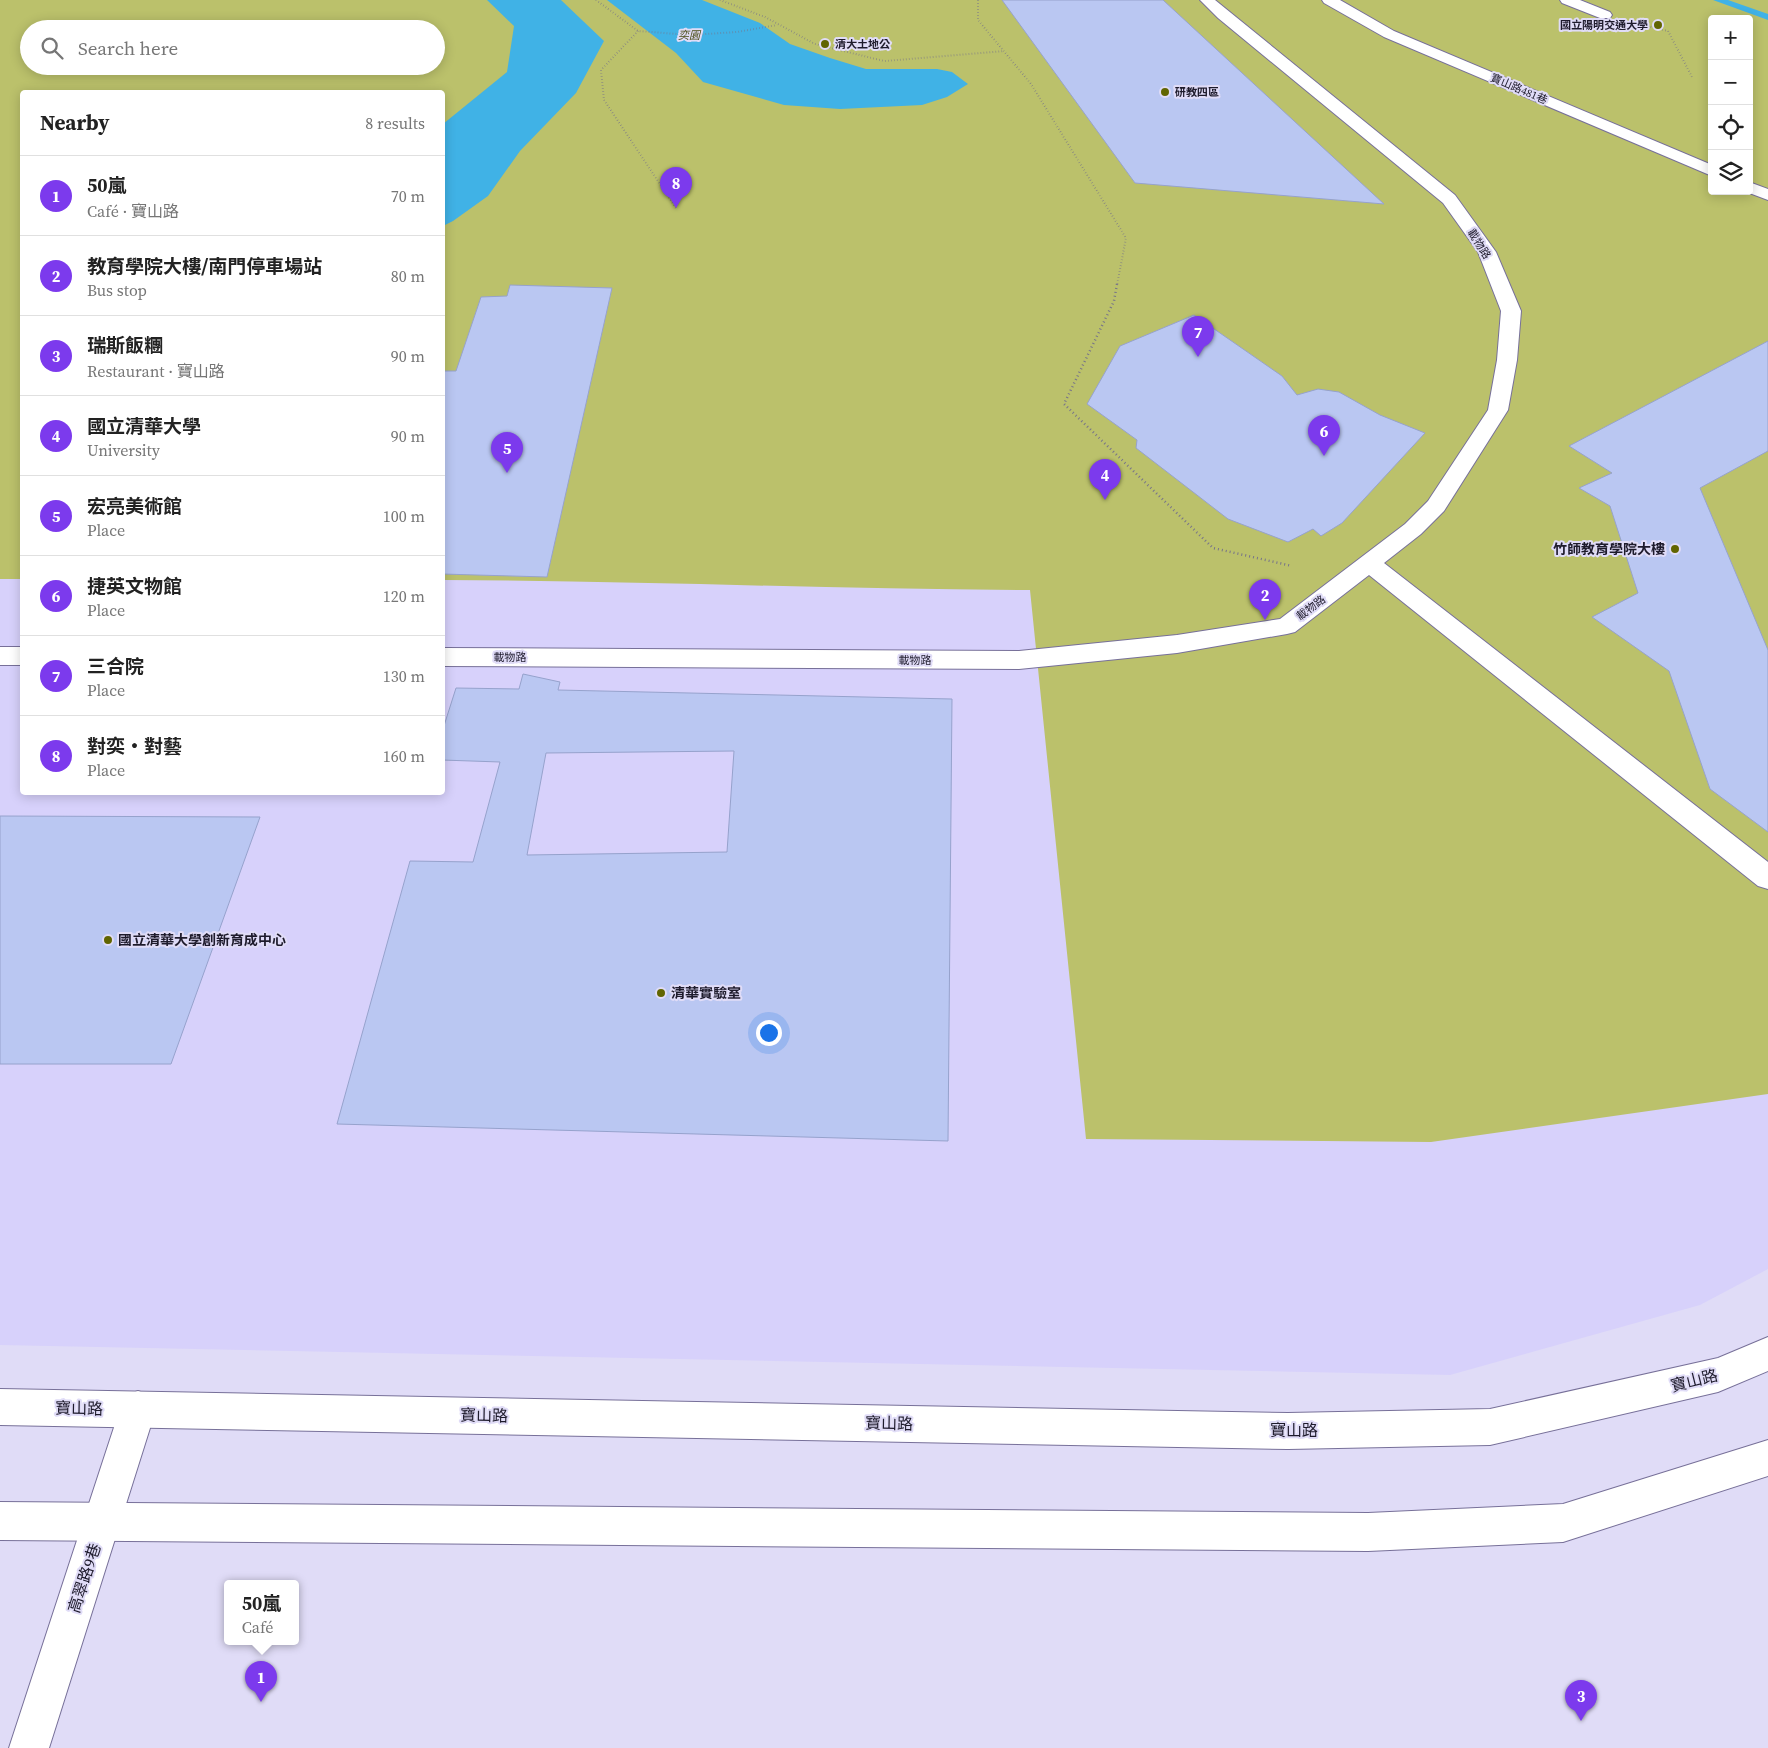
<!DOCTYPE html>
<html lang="en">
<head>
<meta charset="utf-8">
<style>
	body { margin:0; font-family:"Source Serif 4","Noto Sans TC",serif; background:#f6f6f6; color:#222 }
	.controls { position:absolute; right:15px; top:15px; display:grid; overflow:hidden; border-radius:5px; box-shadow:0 2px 12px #0003 }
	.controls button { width:45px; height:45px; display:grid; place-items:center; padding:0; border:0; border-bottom:1px solid #e0e0e0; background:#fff; color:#222; font:25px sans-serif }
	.you { position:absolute; left:768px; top:1032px; width:18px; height:18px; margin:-12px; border:4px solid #fff; border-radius:50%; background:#1a73e8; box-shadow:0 0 0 8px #1a73e833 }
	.badge { display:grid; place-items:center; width:32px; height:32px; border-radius:50%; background:#7c3aed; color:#fff; font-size:16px; font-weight:700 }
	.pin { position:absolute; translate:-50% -41px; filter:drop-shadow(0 1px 2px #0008) }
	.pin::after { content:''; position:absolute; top:26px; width:18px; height:15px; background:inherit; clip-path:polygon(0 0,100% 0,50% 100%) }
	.popup { position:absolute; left:224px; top:1580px; width:75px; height:65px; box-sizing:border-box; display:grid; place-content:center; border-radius:5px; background:#fff; filter:drop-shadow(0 1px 4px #0005); font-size:16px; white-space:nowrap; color:#767676 }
	.popup b { font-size:19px; color:#222 }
	.popup::after { content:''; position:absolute; left:50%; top:100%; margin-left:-10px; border:10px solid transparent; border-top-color:#fff }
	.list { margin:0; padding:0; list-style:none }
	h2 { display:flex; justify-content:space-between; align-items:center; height:65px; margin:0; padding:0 20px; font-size:21px }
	h2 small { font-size:16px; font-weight:400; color:#767676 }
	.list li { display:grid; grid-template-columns:32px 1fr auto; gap:15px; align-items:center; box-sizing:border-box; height:80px; padding:0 20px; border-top:1px solid #e0e0e0 }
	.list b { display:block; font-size:19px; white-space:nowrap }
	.list p { margin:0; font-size:16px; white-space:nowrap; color:#767676 }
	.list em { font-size:16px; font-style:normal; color:#767676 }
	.icon { flex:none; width:28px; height:28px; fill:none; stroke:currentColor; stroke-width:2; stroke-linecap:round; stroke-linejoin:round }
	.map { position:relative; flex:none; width:1768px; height:1748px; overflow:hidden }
	.search { position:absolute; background:#fff; box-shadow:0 2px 12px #0003; left:20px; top:20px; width:425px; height:55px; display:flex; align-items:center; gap:12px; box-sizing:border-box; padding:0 18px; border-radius:28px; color:#767676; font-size:19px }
	.panel { position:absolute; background:#fff; box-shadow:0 2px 12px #0003; left:20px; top:90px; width:425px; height:705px; border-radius:5px }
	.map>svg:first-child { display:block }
</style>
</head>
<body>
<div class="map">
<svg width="1768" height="1748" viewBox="0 0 1768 1748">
	<rect width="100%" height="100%" fill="#e0dcf7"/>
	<path fill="#d7d1fb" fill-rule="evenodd" d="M0 0H1351L1712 191 1768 208V1269L1700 1305 1450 1375 0 1345ZM29 29H436V66H29ZM22 92H442V792H22Z"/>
	<path fill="#bbc16b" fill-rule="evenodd" d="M0 0H1768V1094L1431 1142 1086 1139 1030 590C834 589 638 581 443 580L442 92H22V579H0ZM1712 19H1749V191H1712ZM29 29H436V66H29Z"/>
	<path fill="#40b2e6" d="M487 0H561L604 41 576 93 520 151 488 196 453 221 443 226V124L507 72 514 26Z
		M607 0H702L760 23 790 44 830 58 866 69H937L952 72 968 84 947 97 922 105 840 109 784 105 703 82 676 53Z"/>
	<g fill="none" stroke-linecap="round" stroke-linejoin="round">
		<path fill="#40b2e6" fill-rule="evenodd" d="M1713 0H1728L1768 14V20Z"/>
	</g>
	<path fill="#bac7f2" stroke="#96a2cc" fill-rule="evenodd" d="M1002 0H1163L1384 204 1135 183Z
		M510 285 612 288 547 577 442 574V371H456L481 297 507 296Z
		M1194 315 1282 376 1297 395 1318 389 1339 392 1380 415 1425 433 1342 523 1321 536 1313 529 1288 542 1228 519 1136 448 1137 440 1087 404 1120 346Z
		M1768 341V451L1700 488 1768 650V832L1710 789 1669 671 1592 617 1638 593 1610 506 1579 488 1612 473 1569 446Z
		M523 674 560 682 558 690 952 699 948 1141 337 1124 410 861 473 862 500 762 442 760V732L456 688 519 689ZM734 751 727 852 527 855 546 753Z
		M0 816 260 817 171 1064H0Z"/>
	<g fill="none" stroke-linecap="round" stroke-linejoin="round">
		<g stroke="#777099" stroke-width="2">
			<path id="service" d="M1200 0H1215L1455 195 1496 252 1521 311 1517 360 1508 410 1444 511 1421 534 1384 563 1768 862V889L1758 886 1369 575 1295 632 1287 634 1177 653 1019 669 442 666V648L1019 651 1177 635 1280 619 1405 524 1428 501 1488 410 1497 360 1501 311 1478 252 1443 203 1218 18Z
				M1322 0H1340L1394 31 1712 165V176L1384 37 1324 3Z
				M1560 0H1580L1610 12 1612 15 1610 18H1600L1562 3Z
				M1749 182 1768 189V200L1744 191H1749Z
				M0 647H22V665H0Z
				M138 1391 151 1396 156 1409 49 1748H9L120 1409 125 1396Z"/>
		</g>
		<g stroke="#777099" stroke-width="2">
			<path id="tertiary" d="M1768 1337V1371L1718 1392 1490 1445 1288 1449 0 1425V1389L1288 1413 1490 1409 1718 1358Z
				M1768 1440V1476L1563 1542 1368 1551 0 1540V1502L1368 1513 1563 1504Z"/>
		</g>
		<path stroke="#777489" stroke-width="2" stroke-dasharray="0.5 2.5" stroke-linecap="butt" d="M596 0 638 31 691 35 737 32 777 25
			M720 0 765 17 815 44 884 61 1004 51
			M978 0V20L1031 84 1126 238 1117 285
			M1639 24 1668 31 1692 77
			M638 31 601 70 604 100 676 208"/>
		<path stroke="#777489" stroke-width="2.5" stroke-dasharray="1 3" stroke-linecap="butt" d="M1117 284 1114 301 1064 404 1213 548 1292 566"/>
		<use href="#service" fill="#fff" fill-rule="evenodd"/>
		<use href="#tertiary" fill="#fff" fill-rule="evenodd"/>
	</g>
	<g fill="#616501" stroke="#e0dcf7" stroke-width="2">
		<circle cx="1658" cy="25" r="5"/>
		<circle cx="825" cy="44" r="5"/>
		<circle cx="1165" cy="92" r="5"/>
		<circle cx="1675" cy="549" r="5"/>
		<circle cx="108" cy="940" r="5"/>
		<circle cx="661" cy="993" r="5"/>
	</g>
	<g text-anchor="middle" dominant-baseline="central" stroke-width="4" stroke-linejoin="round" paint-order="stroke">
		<g font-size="11" font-weight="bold" fill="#1e1b2c" stroke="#e0dcf7" text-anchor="start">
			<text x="1648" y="25" text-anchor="end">國立陽明交通大學</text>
			<text x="835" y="44">清大土地公</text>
			<text x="1175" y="92">研教四區</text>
		</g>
		<g font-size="11" font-style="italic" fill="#4c4f19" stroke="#e0dcf7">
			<text x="689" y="35">奕園</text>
		</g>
		<g font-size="11" fill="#1e1b2c" stroke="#e0dcf7">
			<text transform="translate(1519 89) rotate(23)">寶山路481巷</text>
			<text transform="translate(1479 244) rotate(58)">載物路</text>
			<text transform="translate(1311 608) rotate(-37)">載物路</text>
			<text x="510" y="657">載物路</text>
			<text x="915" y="660">載物路</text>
		</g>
		<g font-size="14" font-weight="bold" fill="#1e1b2c" stroke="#e0dcf7" text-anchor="start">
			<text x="1665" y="549" text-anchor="end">竹師教育學院大樓</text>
			<text x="118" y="940">國立清華大學創新育成中心</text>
			<text x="671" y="993">清華實驗室</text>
		</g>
		<g font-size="16" fill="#1e1b2c" stroke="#e0dcf7">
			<text transform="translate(1694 1380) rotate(-14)">寶山路</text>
			<text transform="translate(79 1408) rotate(1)">寶山路</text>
			<text transform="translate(484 1415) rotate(1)">寶山路</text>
			<text transform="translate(889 1423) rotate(1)">寶山路</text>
			<text x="1294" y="1430">寶山路</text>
			<text transform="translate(84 1578) rotate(-72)">高翠路9巷</text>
		</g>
	</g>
</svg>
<div class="controls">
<button>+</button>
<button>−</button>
<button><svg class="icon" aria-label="locate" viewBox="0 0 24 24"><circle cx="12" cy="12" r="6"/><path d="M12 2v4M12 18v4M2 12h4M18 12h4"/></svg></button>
<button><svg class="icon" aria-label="layers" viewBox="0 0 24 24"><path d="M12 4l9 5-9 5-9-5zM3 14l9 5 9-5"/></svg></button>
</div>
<div class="you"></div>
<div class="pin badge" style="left:261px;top:1702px">1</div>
<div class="popup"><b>50嵐</b>Café</div>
<div class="pin badge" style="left:1265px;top:620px">2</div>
<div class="pin badge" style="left:1581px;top:1721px">3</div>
<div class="pin badge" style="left:1105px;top:500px">4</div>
<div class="pin badge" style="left:507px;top:473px">5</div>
<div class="pin badge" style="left:1324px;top:456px">6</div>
<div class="pin badge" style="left:1198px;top:357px">7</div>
<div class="pin badge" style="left:676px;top:208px">8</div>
<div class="search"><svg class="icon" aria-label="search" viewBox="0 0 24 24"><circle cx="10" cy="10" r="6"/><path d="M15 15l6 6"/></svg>Search here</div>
<section class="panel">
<h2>Nearby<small>8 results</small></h2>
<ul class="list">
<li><span class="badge">1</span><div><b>50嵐</b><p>Café · 寶山路</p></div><em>70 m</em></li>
<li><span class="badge">2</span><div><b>教育學院大樓/南門停車場站</b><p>Bus stop</p></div><em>80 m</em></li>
<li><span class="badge">3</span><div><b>瑞斯飯糰</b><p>Restaurant · 寶山路</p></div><em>90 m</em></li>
<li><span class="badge">4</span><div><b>國立清華大學</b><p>University</p></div><em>90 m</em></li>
<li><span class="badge">5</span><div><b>宏亮美術館</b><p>Place</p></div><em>100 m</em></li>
<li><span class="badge">6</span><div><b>捷英文物館</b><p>Place</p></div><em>120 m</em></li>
<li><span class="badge">7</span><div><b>三合院</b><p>Place</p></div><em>130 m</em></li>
<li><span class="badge">8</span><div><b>對奕‧對藝</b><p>Place</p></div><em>160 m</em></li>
</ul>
</section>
</div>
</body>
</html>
